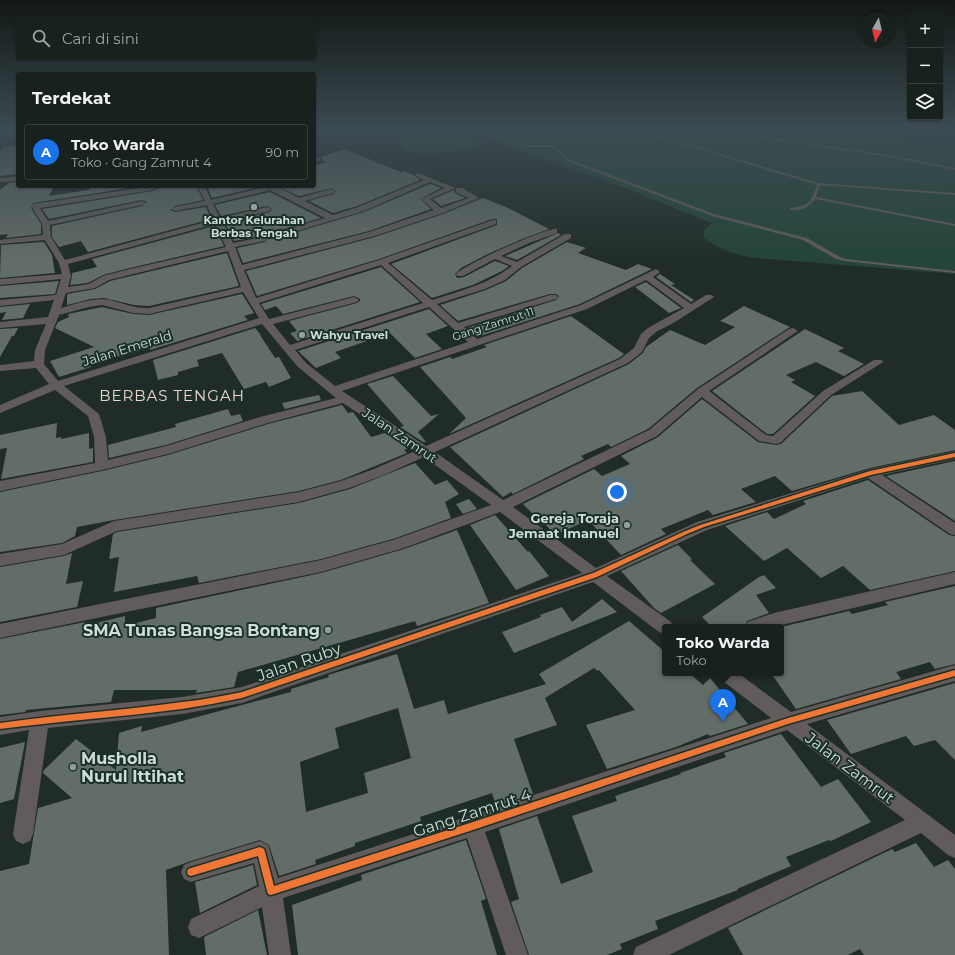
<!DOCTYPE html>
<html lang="id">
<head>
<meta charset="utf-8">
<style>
	body { margin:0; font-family:Montserrat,sans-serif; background:#212926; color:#f1f3f6 }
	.controls { position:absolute; right:12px; top:12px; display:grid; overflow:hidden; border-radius:4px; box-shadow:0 1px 3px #0004 }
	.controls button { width:36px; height:36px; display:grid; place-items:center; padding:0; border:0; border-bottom:1px solid #363e3b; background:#18211d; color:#f1f3f6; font:20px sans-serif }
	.compass { position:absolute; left:859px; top:12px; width:36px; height:36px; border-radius:50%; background:#18211d; box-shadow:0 1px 3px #0004; rotate:188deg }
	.you { position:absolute; left:617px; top:492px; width:14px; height:14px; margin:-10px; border:3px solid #fff; border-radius:50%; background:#1a73e8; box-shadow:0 0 0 6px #1a73e833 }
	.badge { display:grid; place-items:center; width:26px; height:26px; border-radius:50%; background:#1a73e8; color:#fff; font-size:13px; font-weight:700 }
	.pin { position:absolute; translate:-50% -33px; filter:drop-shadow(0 1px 2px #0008) }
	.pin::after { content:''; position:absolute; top:21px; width:14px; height:12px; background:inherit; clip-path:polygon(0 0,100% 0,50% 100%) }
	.popup { position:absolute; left:662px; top:624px; width:122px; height:52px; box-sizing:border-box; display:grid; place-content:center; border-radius:4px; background:#18211d; filter:drop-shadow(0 1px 3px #0005); font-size:13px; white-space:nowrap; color:#9fa3a4 }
	.popup b { font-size:15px; color:#f1f3f6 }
	.popup::after { content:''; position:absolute; left:50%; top:100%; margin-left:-8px; border:8px solid transparent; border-top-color:#18211d }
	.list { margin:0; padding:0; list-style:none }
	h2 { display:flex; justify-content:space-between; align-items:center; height:52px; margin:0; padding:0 16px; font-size:17px }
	h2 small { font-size:13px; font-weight:400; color:#9fa3a4 }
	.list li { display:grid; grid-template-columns:26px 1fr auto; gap:12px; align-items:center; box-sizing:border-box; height:56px; margin:0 8px 8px; padding:0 8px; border:1px solid #363e3b; border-radius:4px }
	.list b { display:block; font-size:15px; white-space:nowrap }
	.list p { margin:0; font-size:13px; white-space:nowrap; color:#9fa3a4 }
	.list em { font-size:13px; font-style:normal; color:#9fa3a4 }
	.icon { flex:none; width:22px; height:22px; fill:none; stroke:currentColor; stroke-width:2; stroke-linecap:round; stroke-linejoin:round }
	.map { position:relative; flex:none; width:955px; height:955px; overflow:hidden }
	.search { position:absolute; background:#18211d; box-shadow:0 1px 3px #0004; left:16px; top:16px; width:300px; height:44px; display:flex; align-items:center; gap:10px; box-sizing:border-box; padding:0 14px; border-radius:4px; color:#9fa3a4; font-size:15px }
	.panel { position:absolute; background:#18211d; box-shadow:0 1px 3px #0004; left:16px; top:72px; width:300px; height:116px; border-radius:4px }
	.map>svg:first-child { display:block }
</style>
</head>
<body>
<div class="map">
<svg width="955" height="955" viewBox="0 0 955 955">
	<rect width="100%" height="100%" fill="#202c27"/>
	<path fill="#244538" d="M386 129H839L916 141H955V274L756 258C736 255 720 250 704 238V230L712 223 608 181 513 148 485 134 475 137 476 142 475 147C452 152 427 157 404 149 401 137 400 130 386 129Z"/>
	<path fill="#636d68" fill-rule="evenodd" d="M18 146V174L0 176V152L4 147Z
		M344 149 401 172 404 171 414 175 420 180 357 206 333 213 309 201 334 194 336 191 332 188 299 196 277 186H314V166L326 162 322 160V159L320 157Z
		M18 182V186H54L49 196 88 190 90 189V186H142L33 203 31 208 41 224V234L6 238 8 234 0 235V190L9 183Z
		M430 184 441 188 420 199 431 209 369 231 243 263 237 248 265 242 267 239 262 236 234 241 225 223 270 212 272 209 267 206 221 216 215 205 270 192 321 218 284 229 282 232 287 235 364 212Z
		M156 186H196L203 200 175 206 170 210 175 212 206 207 211 219 88 252 81 241 59 247 52 237V226L142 206 147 202 142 200 49 219 42 209 153 191 158 188Z
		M207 186H263L212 198Z
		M454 190 455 193 465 198 441 206 433 199Z
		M483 198 506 207 549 229 522 239 488 254 461 268 455 274 457 278 464 277 495 261 509 266 502 271 473 285 432 298 391 264 497 225V219H492L379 259 257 296 246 271 375 237 443 214Z
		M214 226 224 246 130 268 103 275 88 283 70 285 72 276V273L97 267 92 259Z
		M558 233 561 235 517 260 505 256Z
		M44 242 52 255 55 273 0 278 1 245Z
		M567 242 586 248 578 253 626 270 638 264 652 269 580 304 477 337 467 328 556 300 559 296 556 294H550L458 321 440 305 486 290 506 281 522 268Z
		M227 253 239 286 149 306 134 305 104 298 91 299 67 305V294L95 289 110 281Z
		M381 267 420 302 297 341 290 333 297 331 289 321 357 303 360 301V299L354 296 283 314 276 306 265 310 261 304Z
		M660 274 675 284 671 285 694 300 691 302 656 277Z
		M59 281 55 294 0 298V286Z
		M646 282 681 308 669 313 635 287Z
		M242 294 254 313 244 316 248 320 150 350V348L139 351 89 364 91 367 59 377 50 361 94 347 55 328 58 322 69 317 68 314 102 307 133 314 149 315Z
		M30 304 23 318 2 320 6 312 0 313V307Z
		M744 306 790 327 697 388 648 429 611 447 608 444 581 456 584 459 513 494 511 492 503 497 450 447 629 364 643 353 646 347 670 330 705 345 735 327 720 321Z
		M429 309 448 326 426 334 442 349 415 358 390 333 335 352 341 358 316 368 298 351Z
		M571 316 624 354 619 358 449 434 466 418 420 367 450 357 452 359 487 347 484 345Z
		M18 328 14 336H12L0 357V329Z
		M255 328 261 335H260L275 358 279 357 291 378 269 387 266 382 244 389 222 353 197 360 199 366 178 372V375L158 380 153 360Z
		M805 329 844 348 838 351 864 364 844 376 816 362 786 375 795 380 791 382 815 396 773 434H767L712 391Z
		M393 376 431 416 439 414 418 432 426 442H423L400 427 404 426 367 384Z
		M862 391 899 425 934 415 955 430V450L870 468 792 491 775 476 741 489 756 502 713 515 708 510 661 529 666 534 621 555 588 520 555 535 536 514 534 515 523 504 594 469 602 476 630 464 621 456 658 437 702 399 758 442 776 445 781 444 832 396Z
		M319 395 321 400 285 409 282 403Z
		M342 405 348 413 353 412 371 437 385 433 408 448 404 450 407 453 341 480 299 491 114 520 77 527 75 536 62 543 0 552V492L102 471 168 455 268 424Z
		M228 409 231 416 240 414 243 421 166 445 109 458 108 445 176 427 175 424Z
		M57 423 56 438 61 437V439L89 433V449L93 448V462L1 479 7 448 0 449V435Z
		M955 461V521L886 476Z
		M415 463 435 485 447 480 459 494 445 502 451 518 396 538 321 559 199 583 197 576 114 592 119 557 109 559 113 534 117 532 299 503 350 489Z
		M868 480 949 535 955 536V571L870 590 843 566 821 578 787 548 764 561 725 526 767 512 774 519 806 504 803 501Z
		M469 499 477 509 463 514 456 504Z
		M495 515 528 552 529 551 549 576 516 590 470 525Z
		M457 530 489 603 417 626 415 621 238 672 234 687 196 693 197 690H114L111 702 26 710 25 712 0 715V639L85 622 84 626 125 616V626L156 618V608L321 573 404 549Z
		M678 545 692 559 690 560 715 584 661 613 654 608 621 571Z
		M72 553 66 584 83 581 77 607 0 622V567L64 556Z
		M764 575 776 588 756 595 769 613 747 621 744 627H712L702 617 759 577Z
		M955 586V664L935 669 930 662 896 672 901 679 796 709 771 673H781V627L849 611 852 614 888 605 885 602Z
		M602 599 617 612 514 653 502 632 541 617 540 615 562 607 572 622Z
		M629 621 665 652V673H689L703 685 710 678 748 724 710 736 708 734 676 747 607 769 586 725 635 710 599 670 598 671 594 668 545 698 557 725 514 739 533 794 496 806 492 793 420 817 421 821 355 843V846L315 860 316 864 279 876 269 845 260 840 191 861 166 870 169 955H0V871L29 864 38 808 72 798 43 773 44 770 76 739 116 770 119 733 142 726 141 732 291 692V689L329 677 328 675 397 654 414 709 444 700 448 714 546 684 539 674ZM398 708 411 758 364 773 368 793 306 812 300 762 339 748 335 728Z
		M955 683V760L935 740 914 746 906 736 851 754 827 720Z
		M781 734 821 787 838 779 871 822 831 841 829 840 786 857 791 866 737 889 738 890 655 921 658 929 620 944 622 949 607 955H529L511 902 519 899 499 829 537 816 561 884 593 872 572 816 617 801 615 796 681 774 680 773 726 757 724 753Z
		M25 742 14 799 0 803V748Z
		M466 840 486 899 481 901 497 955H298L292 905 362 880 361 875Z
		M916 843 934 867 948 860 955 869V955H864L860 949 848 955H743L728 928 892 849 895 852Z
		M253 865 257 885 200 913 195 882Z
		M258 910 267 955H206L204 937Z"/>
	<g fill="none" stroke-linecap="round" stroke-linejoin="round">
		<path fill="#615c5b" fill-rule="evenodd" d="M468 129H475L497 133 525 145H554L569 159 714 214 807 238 840 257 845 259 955 271V273L845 261 836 259 803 240 712 216 567 161 552 147H524L495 135Z
			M631 129H636L819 183 955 193V195L820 185 816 197 955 224V226L815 199C809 208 800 211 790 210V208C810 206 810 203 817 185Z
			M717 129H724L779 139 883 154 955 168V170L883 156 779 141Z"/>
		<path fill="#615c5b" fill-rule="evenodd" d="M0 132 18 133V137L0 136Z
			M318 157 321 159 314 163V158Z
			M418 173 455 188 430 199 441 208 469 198 456 192V188H462L479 198 443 213 375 236 244 270 256 298 379 260 493 220H496V224L388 263 432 300C460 291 488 284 512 266L495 259 463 276H457L456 274C464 265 546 227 557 229V233L529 243 501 256 517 262 565 234H571V238L521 267 505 280 485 289 437 304 458 323 550 295H556L558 297 556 299 464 327 477 339 581 305 656 269 660 272 653 277 691 304 706 295H712L714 297 675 322 656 332 649 338 642 352 628 363 435 452 503 500 649 430 698 389 789 329 793 328 798 331 709 391 766 435 773 436 823 391 874 360H882L883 362 831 395 780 443 776 444 759 441 702 397 657 436 513 507 596 568 697 522 870 469 955 451V459L882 475 955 523V535L950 534 868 478 707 530 607 576 671 622 673 627H665V634L659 632 593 582 242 703 182 714 48 728 33 834 30 841 23 844 16 841 13 834 29 730 0 735V717L40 711 182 697 242 687 582 573 500 512 404 548 321 572 0 638V624L321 560 396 539 491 505 424 457 384 475 349 488 299 502 117 531 64 555 0 566V554L62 544 114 521 299 492 341 481 374 469 415 451 343 403 268 423 168 454 102 470 0 491V481L95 463 94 437 88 416 55 390 0 413V405L49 384 36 368 0 371V365L34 361 35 350 46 324 0 328V322L48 317 54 300 0 306V300L56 295 61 279 0 285V279L62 274 59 263 45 240 0 244V240L43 235 42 224 32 207 33 204 152 186 157 188 153 190 40 208 48 221 142 201 146 203 142 205 50 225 51 237 65 260 213 220 207 205 175 211 171 209 175 207 205 201 197 186H205L211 200 269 186 280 188 299 198 331 189 335 191 334 193 305 201 333 215 358 207 424 180 416 176V174ZM430 182 445 188 421 199 434 210 369 232 242 265 235 247 265 241 266 239 262 237 233 243 223 222 270 211 271 209 267 207 220 218 213 204 270 190 325 218 284 230 283 232 287 234 364 211ZM215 224 226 247 130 269 103 276 89 284 68 287 71 276 68 264ZM228 251 241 287 149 308C135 309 123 303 110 300 93 297 76 304 61 308L66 293 95 288 109 280ZM381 265 423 303 290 345 273 324 357 302 359 300 354 297 269 319 259 303ZM646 280 684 308 648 328 641 334 634 348 620 359 426 446 342 391 587 309ZM243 292 259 318 58 381 44 364 45 350 59 315 89 307 102 305 133 313 149 314ZM429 307 468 342 335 386 306 363 295 350ZM262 324 298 367 336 398 260 417 166 446 108 460 106 437 99 414 64 386Z
			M18 177V181L0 182V178Z
			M955 572V584L773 627H745L747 622 774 613Z
			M955 665V681L807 724 955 835V858L948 855 921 833 669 955H633L636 947 905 820 787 730 485 832 528 955H506L467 838 283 898 291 955H269L262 907 199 938 191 935 188 927 191 919 259 886 254 863 191 882 184 879 181 872 184 865 191 862 260 841 268 845 278 878 771 718 719 678 717 673H738L791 712Z"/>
		<g stroke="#1b3128" stroke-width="3">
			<path id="cycleway" d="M955 453V457L871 475 704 527 687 534 597 577 242 698C222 702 202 706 182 709 121 717 60 721 0 729V723C60 714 121 711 182 702 202 700 222 696 242 692L593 573 683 532 700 525 870 471Z
				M955 670V676L788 724 473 830 271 895 268 894 267 891 258 856 191 876 188 875 187 872 188 869 191 868 260 847 264 849 265 852 274 886 473 822 788 718Z"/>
		</g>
		<use href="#cycleway" fill="#f07635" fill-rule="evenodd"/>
	</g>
	<linearGradient id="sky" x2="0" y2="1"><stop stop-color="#121815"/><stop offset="0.49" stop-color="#3c4b52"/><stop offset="1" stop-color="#3c4b52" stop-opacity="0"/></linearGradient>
	<rect width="955" height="263" fill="url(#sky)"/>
	<g fill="#929f99" stroke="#1b3128" stroke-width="1.5">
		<circle cx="254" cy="207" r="4"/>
		<circle cx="302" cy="335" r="4"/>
		<circle cx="627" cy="525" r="4"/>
		<circle cx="328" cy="630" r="4"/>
		<circle cx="73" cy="767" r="4"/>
	</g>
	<g text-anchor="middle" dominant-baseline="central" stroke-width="4" stroke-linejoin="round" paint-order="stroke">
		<g font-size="11" font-weight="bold" fill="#cfddd7" stroke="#1b3128">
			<text x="254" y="220">Kantor Kelurahan<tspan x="254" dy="13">Berbas Tengah</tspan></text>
			<text x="310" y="335" text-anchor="start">Wahyu Travel</text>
		</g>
		<g font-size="11" fill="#cfddd7" stroke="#1b3128">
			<text transform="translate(493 324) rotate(-18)">Gang Zamrut 11</text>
		</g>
		<g font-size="13" fill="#cfddd7" stroke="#1b3128">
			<text transform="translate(127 348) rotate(-17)">Jalan Emerald</text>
			<text transform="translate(400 435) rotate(34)">Jalan Zamrut</text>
		</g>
		<g font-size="13" font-weight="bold" fill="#cfddd7" stroke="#1b3128" text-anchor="end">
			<text x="619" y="518">Gereja Toraja<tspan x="619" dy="15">Jemaat Imanuel</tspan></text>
		</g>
		<g font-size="15" letter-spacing="1" fill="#f4d0d0" stroke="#1b3128">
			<text x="172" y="395">BERBAS TENGAH</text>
		</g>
		<g font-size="16" font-weight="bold" fill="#cfddd7" stroke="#1b3128" text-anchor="end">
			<text x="320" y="630">SMA Tunas Bangsa Bontang</text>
			<text x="81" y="758" text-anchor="start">Musholla<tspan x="81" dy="18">Nurul Ittihat</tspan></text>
		</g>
		<g font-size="16" fill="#cfddd7" stroke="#1b3128">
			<text transform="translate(299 662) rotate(-19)">Jalan Ruby</text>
			<text transform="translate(850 768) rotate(37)">Jalan Zamrut</text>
			<text transform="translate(472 813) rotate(-18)">Gang Zamrut 4</text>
		</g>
	</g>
</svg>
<div class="controls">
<button>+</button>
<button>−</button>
<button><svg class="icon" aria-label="layers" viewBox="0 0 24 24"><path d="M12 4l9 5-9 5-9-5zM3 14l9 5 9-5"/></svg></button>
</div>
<svg class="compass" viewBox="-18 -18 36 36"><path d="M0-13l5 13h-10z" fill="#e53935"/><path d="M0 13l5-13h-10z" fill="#9fa3a4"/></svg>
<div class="you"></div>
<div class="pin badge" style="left:723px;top:722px">A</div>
<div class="popup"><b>Toko Warda</b>Toko</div>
<div class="search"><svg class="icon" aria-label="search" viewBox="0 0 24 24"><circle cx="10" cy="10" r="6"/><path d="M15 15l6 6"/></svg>Cari di sini</div>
<section class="panel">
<h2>Terdekat<small></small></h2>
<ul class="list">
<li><span class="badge">A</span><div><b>Toko Warda</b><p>Toko · Gang Zamrut 4</p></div><em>90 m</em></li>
</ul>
</section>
</div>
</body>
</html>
